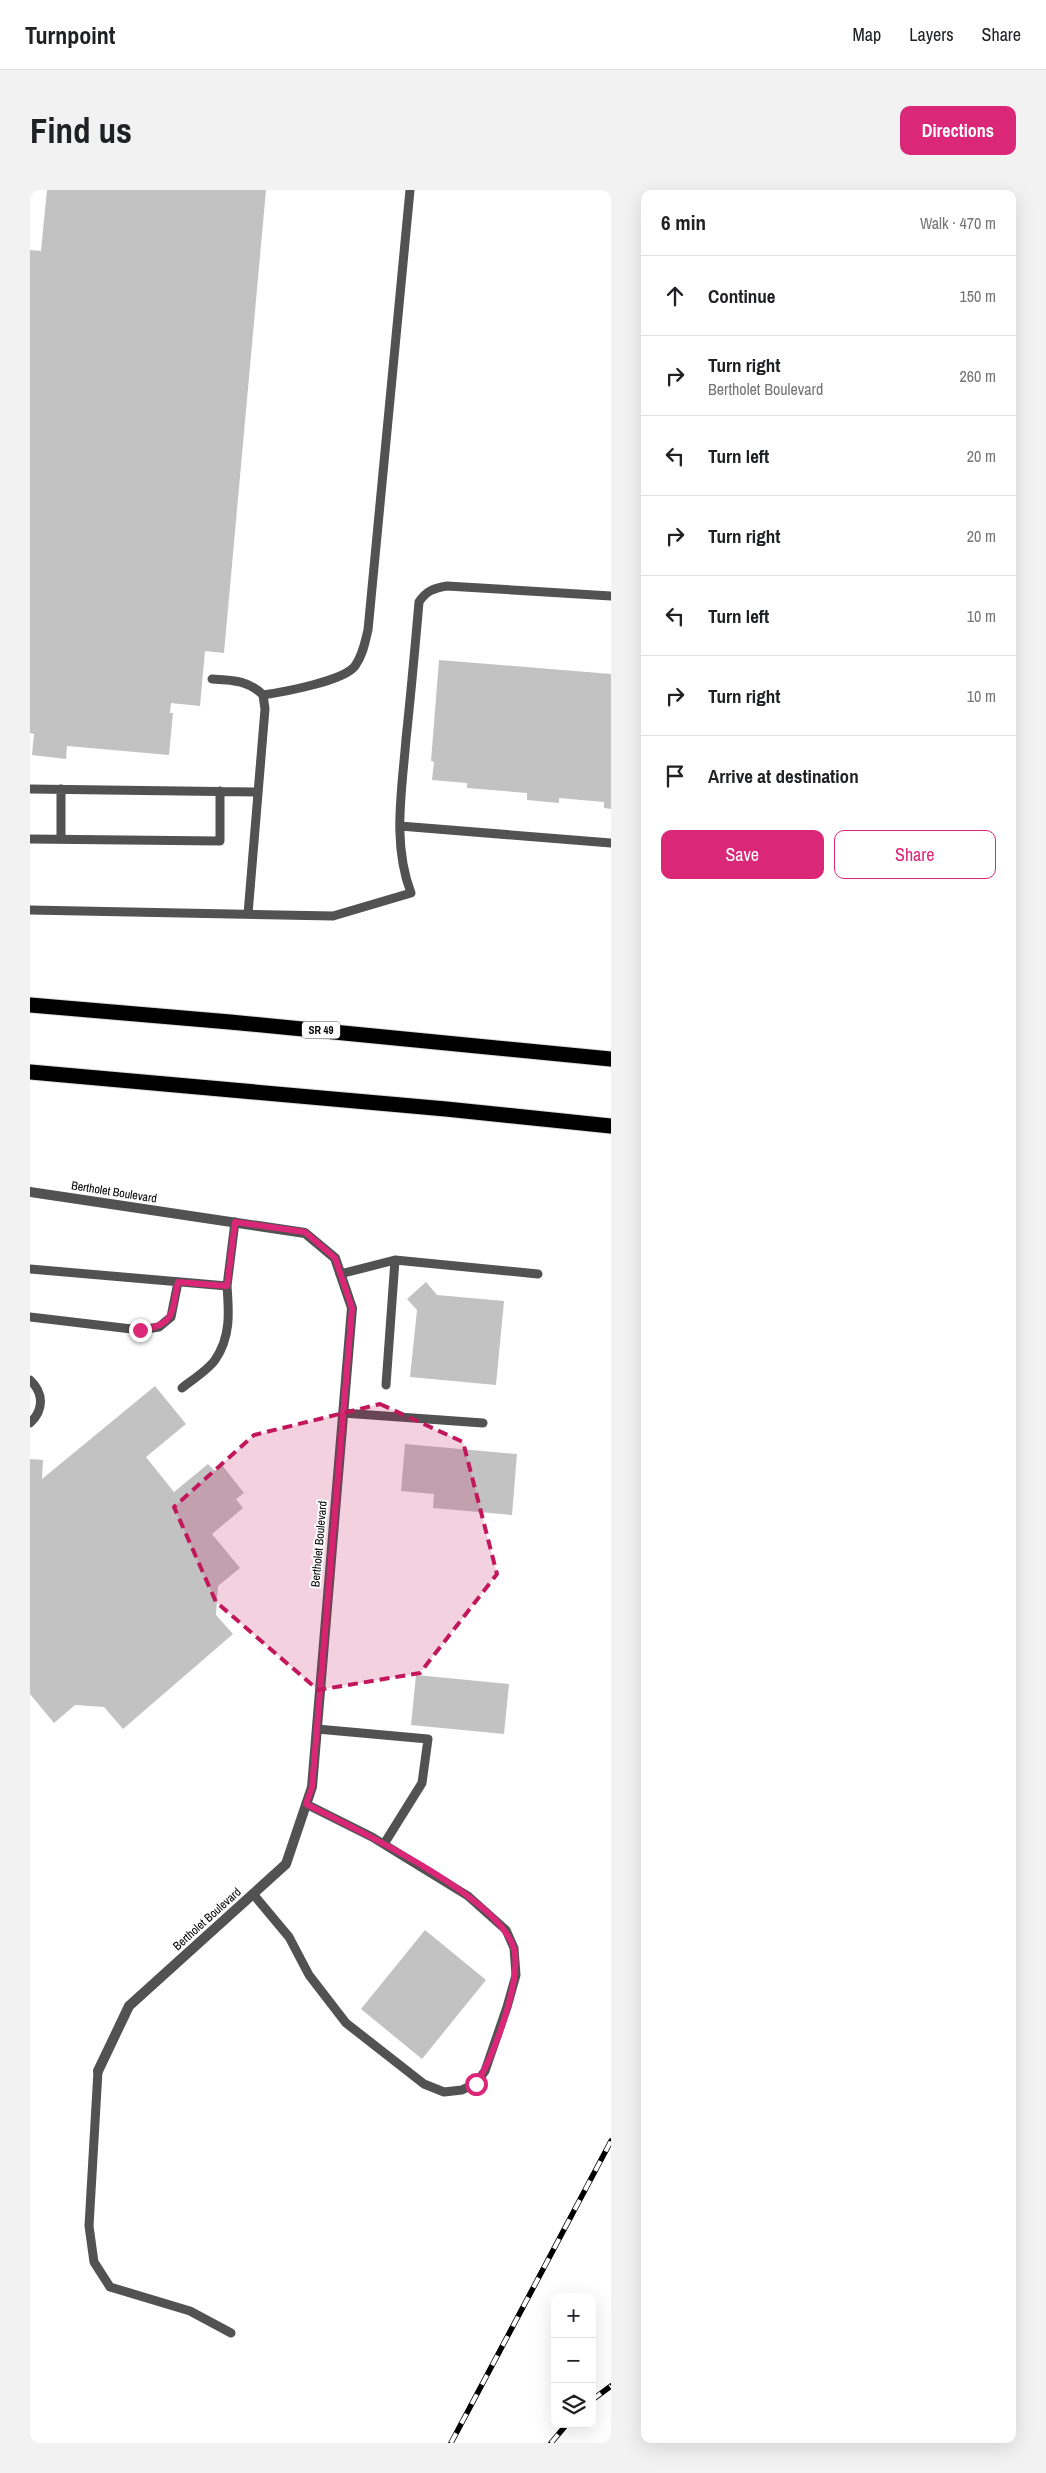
<!DOCTYPE html>
<html lang="en">
<head>
<meta charset="utf-8">
<style>
	body { margin:0; font-family:"Archivo Narrow",sans-serif; background:#f2f2f2; color:#202124 }
	.controls { position:absolute; right:15px; bottom:15px; display:grid; overflow:hidden; border-radius:10px; box-shadow:0 5px 20px #0002 }
	.controls button { width:45px; height:45px; display:grid; place-items:center; padding:0; border:0; border-bottom:1px solid #e0e0e0; background:#fff; color:#202124; font:25px sans-serif }
	.stop { position:absolute; width:15px; height:15px; margin:-11px; border:4px solid #db2777; border-radius:50%; background:#fff }
	.stop.end { background:#db2777; border-color:#fff; box-shadow:0 1px 5px #0008 }
	.list { margin:0; padding:0; list-style:none }
	h2 { display:flex; justify-content:space-between; align-items:center; height:65px; margin:0; padding:0 20px; font-size:21px }
	h2 small { font-size:16px; font-weight:400; color:#757577 }
	.list li { display:grid; grid-template-columns:32px 1fr auto; gap:15px; align-items:center; box-sizing:border-box; height:80px; padding:0 20px; border-top:1px solid #e0e0e0 }
	.list b { display:block; font-size:19px; white-space:nowrap }
	.list p { margin:0; font-size:16px; white-space:nowrap; color:#757577 }
	.list em { font-size:16px; font-style:normal; color:#757577 }
	.actions { display:flex; gap:10px; padding:15px 20px }
	.actions a { flex:1; padding:11px 0; border:1px solid #db2777; border-radius:10px; text-align:center; font-size:18px; color:#db2777 }
	.actions .main { background:#db2777; color:#fff }
	.icon { flex:none; width:28px; height:28px; fill:none; stroke:currentColor; stroke-width:2; stroke-linecap:round; stroke-linejoin:round }
	.map { position:relative; flex:none; width:581px; height:2253px; overflow:hidden; border-radius:10px }
	header { display:flex; align-items:center; gap:30px; box-sizing:border-box; height:70px; padding:0 25px; background:#fff; border-bottom:1px solid #e0e0e0 }
	header strong { font-size:24px }
	nav { display:flex; gap:28px; margin-inline-start:auto; font-size:18px }
	.intro { display:flex; align-items:center; justify-content:space-between; box-sizing:border-box; height:120px; padding:0 30px }
	h1 { margin:0; font-size:35px }
	.button { padding:12px 22px; border-radius:10px; background:#db2777; color:#fff; font-size:18px; font-weight:700 }
	main { display:flex; gap:30px; padding:0 30px }
	aside { flex:1; background:#fff; border-radius:10px; box-shadow:0 5px 20px #0002 }
	.map>svg:first-child { display:block }
</style>
</head>
<body>
<header>
<strong>Turnpoint</strong>
<nav><a>Map</a><a>Layers</a><a>Share</a></nav>
</header>
<div class="intro"><h1>Find us</h1><a class="button">Directions</a></div>
<main>
<div class="map">
<svg width="581" height="2253" viewBox="0 0 581 2253">
	<rect width="100%" height="100%" fill="#fff"/>
	<path fill="#c2c2c2" d="M17 0H236L194 463 175 461 170 516 141 513 140 523H143L139 565 37 556 36 569 2 565 4 544 0 543V60L11 61Z
		M409 470 581 484V619L574 618V612L529 608V613L497 610V603L437 598V593L402 590 404 572 401 571Z
		M396 1092 407 1105 474 1111 466 1195 380 1187 387 1120 377 1109Z
		M125 1196 156 1234 116 1267 144 1302 178 1274 185 1281 192 1275 214 1303 206 1309 213 1318 182 1344 210 1378 188 1396 186 1425 203 1444 93 1539 74 1517 45 1515 24 1533 0 1504V1269L13 1270 12 1289Z
		M375 1254 487 1264 482 1325 403 1318 404 1304 371 1301Z
		M386 1485 479 1494 474 1544 381 1535Z
		M395 1740 456 1790 392 1869 331 1819Z"/>
	<g fill="none" stroke-linecap="round" stroke-linejoin="round">
		<g stroke="#dbdbdb" stroke-width="17">
			<path id="motorway" d="M0 815 200 832 581 869
				M0 882 416 919 581 936"/>
		</g>
		<path stroke="#525252" stroke-width="9" d="M182 489C202 490 218 490 233 505
			M0 599 228 602
			M370 636 581 653
			M0 649 190 651V601
			M31 649V599
			M0 720 303 726 381 703C362 653 372 601 376 549 381 503 385 458 389 412 396 401 404 398 417 396L581 406
			M218 724 235 519 233 505C253 502 314 491 325 476 333 465 335 452 338 440L380 0
			M0 1079 197 1096 205 1032
			M310 1084 365 1070 508 1084
			M0 1127 110 1140 129 1137 141 1127 148 1092
			M0 1190C14 1203 14 1220 0 1233
			M356 1195 365 1070
			M152 1198C162 1190 178 1180 185 1170 201 1147 199 1122 197 1096
			M313 1223 453 1233
			M287 1539 398 1549 392 1593 354 1654
			M223 1704 259 1747 279 1785 316 1833 394 1894 414 1902 432 1900 446 1893 455 1881 477 1817 486 1785 484 1758 476 1740 438 1706 342 1647 276 1614
			M68 1881 59 2036 64 2072 80 2097 160 2121 201 2143"/>
		<path stroke="#525252" stroke-width="10" d="M0 1002 275 1043 305 1068 322 1118 282 1597 256 1674 99 1816 68 1881"/>
		<use href="#motorway" stroke="#000" stroke-width="15"/>
		<g stroke="#000" stroke-width="5.5">
			<path id="rail" d="M562 2210 581 2196
				M421 2253 581 1951
				M521 2253 537 2234"/>
		</g>
		<use href="#rail" stroke="#fff" stroke-width="4" stroke-dasharray="11" stroke-linecap="butt"/>
	</g>
	<g fill="none" stroke-linecap="round" stroke-linejoin="round">
		<path stroke="#db2777" stroke-width="6" d="M110 1140C146 1135 141 1123 148 1092L197 1096 205 1032 275 1042 305 1068 322 1118 282 1597 276 1614C326 1639 465 1705 483 1756 494 1785 463 1869 446 1894"/>
	</g>
	<path fill="#c2185b" fill-opacity="0.2" stroke="#c2185b" stroke-width="4" stroke-dasharray="10 6" stroke-linejoin="round" d="M350 1214 433 1252 467 1384 390 1483 288 1500 186 1412 144 1317 224 1245Z"/>
	<g text-anchor="middle" dominant-baseline="central" stroke-width="4" stroke-linejoin="round" paint-order="stroke">
		<rect fill="#fff" stroke="#4c4c4c" stroke-width="1" x="272" y="831.5" width="38" height="17" rx="4"/>
		<g font-size="11" font-weight="bold" fill="#000">
			<text x="291" y="840">SR 49</text>
		</g>
		<g font-size="12" fill="#000" stroke="#fff">
			<text transform="translate(84 1002) rotate(9)">Bertholet Boulevard</text>
			<text transform="translate(289 1354) rotate(-85)">Bertholet Boulevard</text>
			<text transform="translate(177 1729) rotate(-42)">Bertholet Boulevard</text>
		</g>
	</g>
</svg>
<div class="controls">
<button>+</button>
<button>−</button>
<button><svg class="icon" aria-label="layers" viewBox="0 0 24 24"><path d="M12 4l9 5-9 5-9-5zM3 14l9 5 9-5"/></svg></button>
</div>
<div class="stop" style="left:446px;top:1894px"></div>
<div class="stop end" style="left:110px;top:1140px"></div>
</div>
<aside>
<h2>6 min<small>Walk · 470 m</small></h2>
<ul class="list">
<li><svg class="icon" aria-label="ahead" viewBox="0 0 24 24"><path d="M12 20V5M6 11l6-6 6 6"/></svg><div><b>Continue</b></div><em>150 m</em></li>
<li><svg class="icon" aria-label="right" viewBox="0 0 24 24"><path d="M7 20v-9h11M14 6l5 5-5 5"/></svg><div><b>Turn right</b><p>Bertholet Boulevard</p></div><em>260 m</em></li>
<li><svg class="icon" aria-label="left" viewBox="0 0 24 24"><path d="M17 20v-9H6M10 6l-5 5 5 5"/></svg><div><b>Turn left</b></div><em>20 m</em></li>
<li><svg class="icon" aria-label="right" viewBox="0 0 24 24"><path d="M7 20v-9h11M14 6l5 5-5 5"/></svg><div><b>Turn right</b></div><em>20 m</em></li>
<li><svg class="icon" aria-label="left" viewBox="0 0 24 24"><path d="M17 20v-9H6M10 6l-5 5 5 5"/></svg><div><b>Turn left</b></div><em>10 m</em></li>
<li><svg class="icon" aria-label="right" viewBox="0 0 24 24"><path d="M7 20v-9h11M14 6l5 5-5 5"/></svg><div><b>Turn right</b></div><em>10 m</em></li>
<li><svg class="icon" aria-label="arrive" viewBox="0 0 24 24"><path d="M6 21V4h12l-3 4 3 4H6"/></svg><div><b>Arrive at destination</b></div></li>
</ul>
<div class="actions"><a class="main">Save</a><a>Share</a></div>
</aside>
</main>
</body>
</html>
